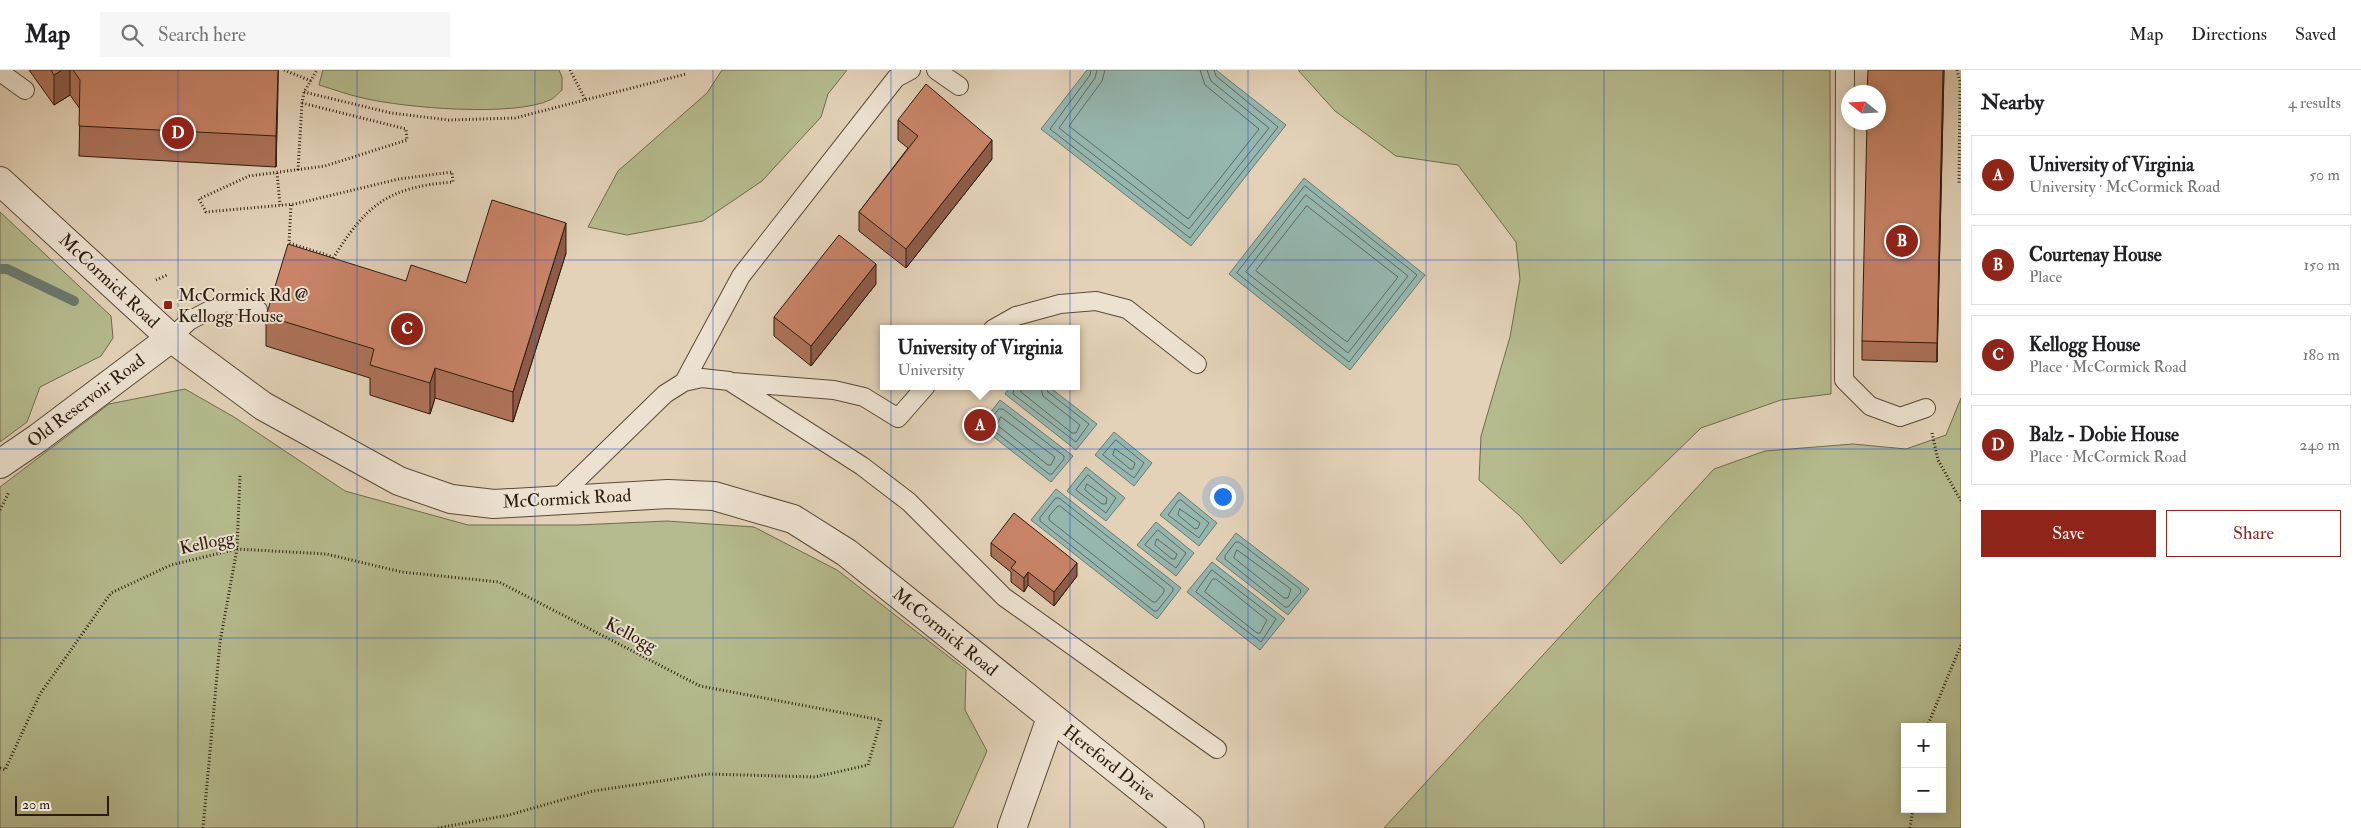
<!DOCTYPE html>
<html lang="en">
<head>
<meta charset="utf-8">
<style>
	body { margin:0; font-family:"IM FELL Double Pica",serif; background:#f6f6f6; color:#202124 }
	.controls { position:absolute; right:15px; bottom:15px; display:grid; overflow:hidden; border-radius:0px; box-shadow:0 2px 12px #0003 }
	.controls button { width:45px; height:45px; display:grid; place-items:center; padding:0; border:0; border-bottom:1px solid #e0e0e0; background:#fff; color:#202124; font:25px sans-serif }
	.compass { position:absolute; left:1841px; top:15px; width:45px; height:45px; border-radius:50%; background:#fff; box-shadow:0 2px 12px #0003; rotate:288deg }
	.scale { position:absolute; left:15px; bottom:12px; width:94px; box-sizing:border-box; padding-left:5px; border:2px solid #2c1b0c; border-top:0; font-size:14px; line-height:18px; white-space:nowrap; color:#2c1b0c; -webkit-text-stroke:4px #ede2d1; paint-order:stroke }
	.you { position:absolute; left:1222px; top:426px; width:18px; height:18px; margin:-12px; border:4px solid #fff; border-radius:50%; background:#1a73e8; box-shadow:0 0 0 8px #1a73e833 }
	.badge { display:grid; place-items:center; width:32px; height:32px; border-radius:50%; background:#8f2418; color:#fff; font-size:16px; font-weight:700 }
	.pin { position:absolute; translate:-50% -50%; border:2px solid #fff; box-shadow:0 1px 5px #0006 }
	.popup { position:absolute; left:880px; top:255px; width:200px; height:65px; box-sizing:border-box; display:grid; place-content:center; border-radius:0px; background:#fff; filter:drop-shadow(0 1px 4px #0005); font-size:16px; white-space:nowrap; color:#757577 }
	.popup b { font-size:19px; color:#202124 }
	.popup::after { content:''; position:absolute; left:50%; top:100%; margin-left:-10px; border:10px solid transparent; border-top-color:#fff }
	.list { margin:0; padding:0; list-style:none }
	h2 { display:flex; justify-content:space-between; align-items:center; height:65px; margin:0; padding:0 20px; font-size:21px }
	h2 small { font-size:16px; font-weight:400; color:#757577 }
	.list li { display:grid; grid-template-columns:32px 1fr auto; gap:15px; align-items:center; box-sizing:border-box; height:80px; margin:0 10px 10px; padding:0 10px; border:1px solid #e0e0e0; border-radius:0px }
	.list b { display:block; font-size:19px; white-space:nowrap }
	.list p { margin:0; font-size:16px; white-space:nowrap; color:#757577 }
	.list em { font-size:16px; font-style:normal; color:#757577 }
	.actions { display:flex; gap:10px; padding:15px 20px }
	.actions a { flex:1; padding:11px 0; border:1px solid #8f2418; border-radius:0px; text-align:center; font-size:18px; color:#8f2418 }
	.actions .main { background:#8f2418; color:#fff }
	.icon { flex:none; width:28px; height:28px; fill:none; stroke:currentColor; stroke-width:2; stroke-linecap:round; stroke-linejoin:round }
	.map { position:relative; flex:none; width:1961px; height:758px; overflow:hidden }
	header { display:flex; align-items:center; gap:30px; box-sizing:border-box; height:70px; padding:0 25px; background:#fff; border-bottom:1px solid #e0e0e0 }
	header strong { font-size:24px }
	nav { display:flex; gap:28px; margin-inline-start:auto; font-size:18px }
	.search { width:350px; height:45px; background:#f6f6f6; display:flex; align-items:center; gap:12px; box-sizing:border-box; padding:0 18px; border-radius:0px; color:#757577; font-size:19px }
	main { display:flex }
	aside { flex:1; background:#fff }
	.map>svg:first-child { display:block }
</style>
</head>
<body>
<header>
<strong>Map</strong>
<div class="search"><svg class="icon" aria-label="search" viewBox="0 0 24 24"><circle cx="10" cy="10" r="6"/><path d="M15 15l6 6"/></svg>Search here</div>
<nav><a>Map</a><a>Directions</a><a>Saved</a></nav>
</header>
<main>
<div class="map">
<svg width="1961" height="758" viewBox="0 0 1961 758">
	<rect width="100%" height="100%" fill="#e3d2b8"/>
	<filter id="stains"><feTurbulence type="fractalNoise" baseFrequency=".004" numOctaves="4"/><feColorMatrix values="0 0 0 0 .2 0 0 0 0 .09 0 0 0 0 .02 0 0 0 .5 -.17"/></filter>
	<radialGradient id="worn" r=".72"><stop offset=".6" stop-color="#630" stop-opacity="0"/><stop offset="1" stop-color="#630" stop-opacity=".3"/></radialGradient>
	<path fill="#b5bb8e" stroke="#706b4d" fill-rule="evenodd" d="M323 0H559L562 7V20C558 23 555 28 550 30 514 47 404 38 363 28 348 25 333 19 319 15Z
		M722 0H847L828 24 821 47 762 111 703 151 627 165 588 157 618 101 707 23Z
		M1298 0H1830L1831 324 1781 330 1701 358 1561 494 1520 446 1479 410 1481 366 1510 267 1520 209 1516 172 1458 95 1396 86 1335 41Z
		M0 142 111 246 113 268 101 286 40 317 27 352 0 372Z
		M185 319 234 347 345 421 468 455H578L667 451 754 457 837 500 966 600 965 640 987 681 953 758H0V417L109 334Z
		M1961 328V758H1384L1714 399 1765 381 1853 374 1906 379 1946 365ZM1905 657H1942V739H1905Z"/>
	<path fill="#95b7b0" stroke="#6b796e" d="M1087 0H1216L1286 55 1191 176 1041 59Z
		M1304 108 1425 205 1350 300 1229 204Z
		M1010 316H1048L1097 354 1076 380 1005 324Z
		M1000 330 1073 386 1051 412 980 356Z
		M1114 362 1152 393 1134 416 1095 385Z
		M1086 397 1125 428 1106 451 1067 421Z
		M1056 419 1181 518 1157 549 1031 450Z
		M1179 422 1217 453 1199 476 1160 445Z
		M1156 452 1194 483 1176 506 1137 475Z
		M1236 463 1309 519 1288 545 1216 489Z
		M1212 492 1285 549 1260 580 1187 522Z"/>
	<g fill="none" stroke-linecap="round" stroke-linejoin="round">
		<path stroke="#60695e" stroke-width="1" d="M1091 0 1090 5 1050 59 1190 168 1278 57 1216 6 1214 0
			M1097 0 1095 8 1059 58 1189 159 1269 58 1211 11 1207 0
			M1105 0 1102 11 1069 56 1188 149 1259 59 1205 15 1200 0
			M1305 116 1417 205 1349 292 1237 203Z
			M1306 125 1408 206 1348 283 1246 202Z
			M1307 136 1398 207 1347 272 1256 201Z
			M1014 316 1013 324 1076 372 1089 354 1048 322 1046 316
			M1020 316 1021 322 1072 363H1076L1080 355 1043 326 1040 316
			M999 339H1003L1064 386V389L1052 404H1049L988 356V353Z
			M1001 347 1055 387 1051 395H1048L997 355Z
			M1116 370 1144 393 1134 408 1103 385Z
			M1115 379 1135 393 1133 399H1130L1113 385Z
			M1088 405 1116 428 1106 443 1076 420Z
			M1087 414 1107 428 1106 434H1102L1085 420Z
			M1056 428H1059L1173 518V521L1157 541H1154L1040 451V448Z
			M1181 430 1209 453 1199 468 1168 445 1178 431Z
			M1060 436 1164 519V522L1156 532H1153L1049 450V446L1057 437Z
			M1180 439 1200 453 1198 458 1195 459 1178 445Z
			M1158 460 1186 483 1176 498 1145 475Z
			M1157 469 1177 484 1175 489H1172L1155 475Z
			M1236 472H1239L1300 519 1301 522 1288 537H1285L1225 489V486Z
			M1237 480 1291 519 1288 528H1284L1234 488Z
			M1212 500 1276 549 1261 572 1196 522Z
			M1213 509H1216L1267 550 1260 563H1257L1205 522Z"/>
		<path stroke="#6b796e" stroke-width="10" d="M0 199H7L74 231"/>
		<g stroke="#5a4937" stroke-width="20">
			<path id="lane" d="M936 0 959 16
				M1845 0 1844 310 1870 336 1900 347 1926 338
				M0 2 25 20
				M993 259 1016 246 1060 234 1096 231 1127 239 1197 294
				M171 268 189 251 225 232 258 240
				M684 312 741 206 896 8 911 0
				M732 312 834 320 864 327 898 348 926 316
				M556 430 665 324 684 312 702 308 729 311 862 396 909 432 1004 527 1217 679"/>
		</g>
		<g stroke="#5a4937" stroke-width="30">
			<path id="street" d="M0 111 171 268 263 336 399 411 451 429 494 434 668 424 714 426 793 449 847 483 1190 758
				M0 394 38 368 171 268
				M1012 758 1051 648"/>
		</g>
		<path stroke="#2c1b0c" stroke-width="3" stroke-dasharray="1 2.5" stroke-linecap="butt" d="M284 0 311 11
			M570 0 585 29
			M1957 0 1960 12 1959 114
			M304 22 391 43 449 50 515 48 686 4
			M302 33 406 59 407 70 325 96 249 106 199 129 206 142 295 134 399 109 452 102 453 112C387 117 366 135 332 190
			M298 100 302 33 304 22 317 0
			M277 103 280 135
			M291 135 289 173 333 187
			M156 210 167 205
			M1932 363 1938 390 1961 431
			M0 440 9 422
			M1927 657 1961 575
			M0 698 5 700 40 624 111 523 171 495 237 479 326 484 402 502 499 512 700 616 881 650 868 695 815 707 708 704 593 721 509 745 438 758
			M203 758 220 572 237 479 240 405
			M1910 758 1913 739"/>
		<use href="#lane" stroke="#ede2d1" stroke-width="18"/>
		<use href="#street" stroke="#ede2d1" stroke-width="28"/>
	</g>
	<path fill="#ad7259" stroke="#2c1b0c" d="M29 0H278L276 97 79 86 80 39 70 25 54 35Z
		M1944 0 1937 292 1862 290V271Z
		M898 50 992 89 906 198 859 161V142L908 78 898 70Z
		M566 183 513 352 435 328 430 344 370 325V308L266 276V246L406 211 466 213Z
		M876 214 811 296 774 266V247Z
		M991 473 1077 506 1054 536 1028 515 1024 522 1011 512V502L991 486Z"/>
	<path fill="#8d5c49" stroke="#2c1b0c" d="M62 0H70V25L54 35V5Z
		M278 0V22L276 97V66Z
		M1943 0H1944L1937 292V273Z
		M992 70V89L906 198V179Z
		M566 153V183L513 352V322Z
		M876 194V214L811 296V276Z
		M435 298V328L430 344V313Z
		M1077 493V506L1054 536V522Z
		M1028 502V515L1024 522V508Z"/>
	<path fill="#c98468" stroke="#2c1b0c" d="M51 0H62L54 5Z
		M73 0H278L276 66 79 56 80 10Z
		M1868 0H1943L1937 273 1862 271 1867 52H1878V22H1867Z
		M926 14 992 70 906 179 859 142 918 66 898 50Z
		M492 130 566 153 513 322 435 298 430 313 370 295 374 279 266 246 288 174 406 211 411 195 466 213Z
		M839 165 876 194 811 276 774 247Z
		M1014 443 1077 493 1054 522 1028 502 1024 508 1011 498 1016 492 991 473Z"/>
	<path fill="none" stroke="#1d4ed8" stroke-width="1" stroke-opacity="0.55" d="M178 0V758M357 0V758M535 0V758M713 0V758M891 0V758M1070 0V758M1248 0V758M1426 0V758M1604 0V758M1783 0V758M0 190H1961M0 379H1961M0 568H1961"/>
	<rect fill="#8f2418" stroke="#ede2d1" stroke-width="2" x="163" y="230" width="10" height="10" rx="2.5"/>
	<g text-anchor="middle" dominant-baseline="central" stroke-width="4" stroke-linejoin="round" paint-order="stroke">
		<g font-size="18" fill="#2c1b0c" stroke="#ede2d1">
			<text transform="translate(109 211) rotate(43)">McCormick Road</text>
			<text transform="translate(86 331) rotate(-37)">Old Reservoir Road</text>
			<text transform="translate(567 429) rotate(-3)">McCormick Road</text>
			<text transform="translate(207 473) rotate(-12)">Kellogg</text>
			<text transform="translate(945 562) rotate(39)">McCormick Road</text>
			<text transform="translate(631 565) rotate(27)">Kellogg</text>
			<text transform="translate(1109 693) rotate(38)">Hereford Drive</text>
		</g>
		<g font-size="18" fill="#2c1b0c" stroke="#ede2d1" text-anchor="start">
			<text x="178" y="225">McCormick Rd @<tspan x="178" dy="21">Kellogg House</tspan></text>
		</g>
	</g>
	<rect width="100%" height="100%" filter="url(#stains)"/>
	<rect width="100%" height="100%" fill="url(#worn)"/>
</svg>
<div class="controls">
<button>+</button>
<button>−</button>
</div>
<svg class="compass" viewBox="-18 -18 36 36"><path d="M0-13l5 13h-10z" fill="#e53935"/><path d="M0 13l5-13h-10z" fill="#757577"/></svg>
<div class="scale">20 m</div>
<div class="you"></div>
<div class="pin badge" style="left:980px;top:355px">A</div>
<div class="popup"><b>University of Virginia</b>University</div>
<div class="pin badge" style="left:1902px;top:171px">B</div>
<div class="pin badge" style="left:407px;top:259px">C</div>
<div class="pin badge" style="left:178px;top:63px">D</div>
</div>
<aside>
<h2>Nearby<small>4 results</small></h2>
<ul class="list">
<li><span class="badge">A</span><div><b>University of Virginia</b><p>University · McCormick Road</p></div><em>50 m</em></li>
<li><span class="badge">B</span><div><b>Courtenay House</b><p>Place</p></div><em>150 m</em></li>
<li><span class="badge">C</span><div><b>Kellogg House</b><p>Place · McCormick Road</p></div><em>180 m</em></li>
<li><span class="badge">D</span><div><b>Balz - Dobie House</b><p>Place · McCormick Road</p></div><em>240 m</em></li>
</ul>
<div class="actions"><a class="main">Save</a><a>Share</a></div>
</aside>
</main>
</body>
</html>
